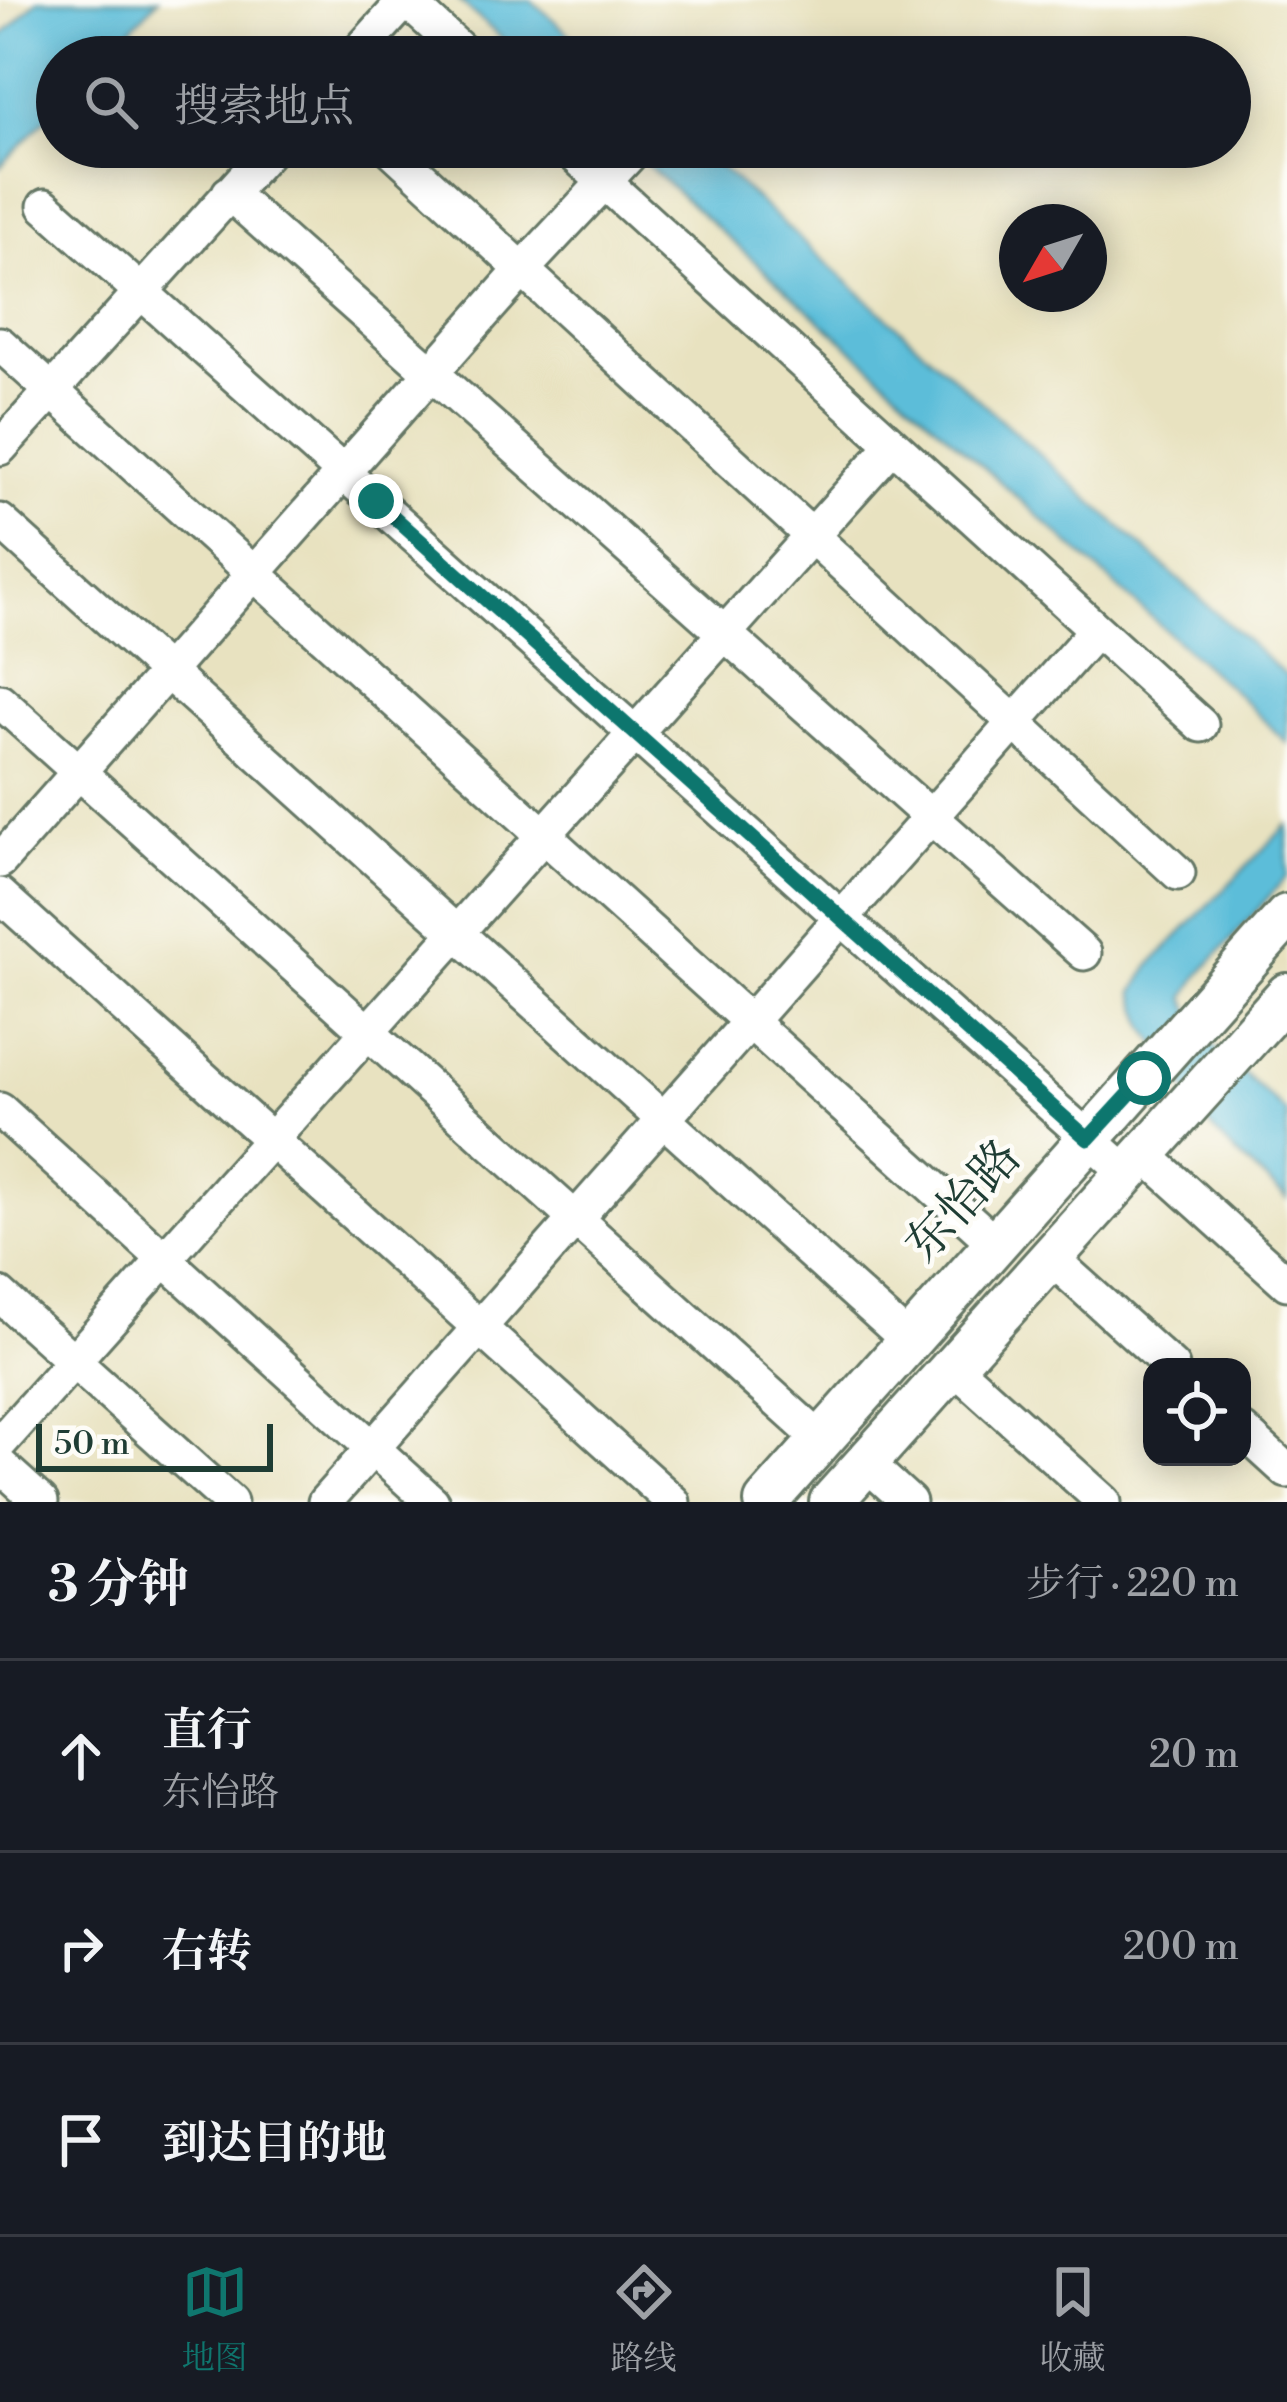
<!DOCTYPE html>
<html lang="zh">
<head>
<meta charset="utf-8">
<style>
	body { margin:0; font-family:"Libre Bodoni","Noto Serif SC",serif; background:#242831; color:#f1f3f6 }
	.controls { position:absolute; right:36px; bottom:36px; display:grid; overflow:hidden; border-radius:24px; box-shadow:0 6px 30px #0003 }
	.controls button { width:108px; height:108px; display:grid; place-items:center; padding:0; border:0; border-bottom:3px solid #363941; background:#171b24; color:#f1f3f6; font:60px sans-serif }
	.compass { position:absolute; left:999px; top:204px; width:108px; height:108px; border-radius:50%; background:#171b24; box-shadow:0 6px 30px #0003; rotate:231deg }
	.scale { position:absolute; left:36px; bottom:30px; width:237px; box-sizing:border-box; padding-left:12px; border:6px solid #1f3d34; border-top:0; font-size:33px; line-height:42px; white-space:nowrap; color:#1f3d34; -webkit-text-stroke:9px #fdfcf7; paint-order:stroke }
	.stop { position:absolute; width:36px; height:36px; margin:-27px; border:9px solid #0f766e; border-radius:50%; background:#fff }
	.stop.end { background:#0f766e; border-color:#fff; box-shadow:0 3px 12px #0008 }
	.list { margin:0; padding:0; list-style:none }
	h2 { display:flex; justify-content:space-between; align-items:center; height:156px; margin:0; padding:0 48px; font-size:51px }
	h2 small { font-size:39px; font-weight:400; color:#9ea1a6 }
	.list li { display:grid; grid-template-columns:78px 1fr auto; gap:36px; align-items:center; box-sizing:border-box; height:192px; padding:0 48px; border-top:3px solid #363941 }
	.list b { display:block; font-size:45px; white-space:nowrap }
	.list p { margin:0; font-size:39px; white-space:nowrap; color:#9ea1a6 }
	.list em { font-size:39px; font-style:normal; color:#9ea1a6 }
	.icon { flex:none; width:66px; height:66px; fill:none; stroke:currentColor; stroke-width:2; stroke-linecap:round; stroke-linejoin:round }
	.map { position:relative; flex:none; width:1287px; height:1502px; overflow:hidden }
	.search { position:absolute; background:#171b24; box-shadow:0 6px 30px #0003; left:36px; right:36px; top:36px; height:132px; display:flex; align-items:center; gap:30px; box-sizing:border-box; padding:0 42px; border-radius:66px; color:#9ea1a6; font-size:45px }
	.sheet { height:732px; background:#171b24 }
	nav { display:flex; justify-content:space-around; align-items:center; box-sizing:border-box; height:168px; border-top:3px solid #363941; background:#171b24; font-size:33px; color:#9ea1a6 }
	nav a { display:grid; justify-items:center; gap:6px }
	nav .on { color:#0f766e }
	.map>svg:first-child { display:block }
</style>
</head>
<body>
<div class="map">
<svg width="1287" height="1502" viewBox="0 0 1287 1502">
	<rect width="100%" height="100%" fill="#fdfcf7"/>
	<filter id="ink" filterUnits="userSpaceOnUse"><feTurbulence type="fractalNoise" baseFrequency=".00833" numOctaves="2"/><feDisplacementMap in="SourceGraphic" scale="24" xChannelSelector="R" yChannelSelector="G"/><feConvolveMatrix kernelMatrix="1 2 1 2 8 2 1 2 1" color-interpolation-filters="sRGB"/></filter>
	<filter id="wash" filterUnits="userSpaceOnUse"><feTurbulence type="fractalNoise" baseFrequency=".004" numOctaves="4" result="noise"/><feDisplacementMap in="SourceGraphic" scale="48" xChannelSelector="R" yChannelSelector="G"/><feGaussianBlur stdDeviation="2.7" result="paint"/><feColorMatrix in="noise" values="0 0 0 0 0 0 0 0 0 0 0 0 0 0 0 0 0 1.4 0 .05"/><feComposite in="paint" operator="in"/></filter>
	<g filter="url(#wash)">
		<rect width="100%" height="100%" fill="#e8e2c0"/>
		<path fill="#5bbdd9" stroke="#3d7d86" stroke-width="3" d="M38 0H158L104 57H57V107L0 167V38Z
			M458 0H531L595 57H523Z
			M627 147H698L1287 677V743L1241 698Z
			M1287 825V876L1199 976 1185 998 1204 1038 1287 1113V1199L1237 1155 1212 1129 1146 1028 1134 992 1150 965Z"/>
	</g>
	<g filter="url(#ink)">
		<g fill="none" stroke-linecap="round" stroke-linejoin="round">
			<g stroke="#657765" stroke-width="39">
				<path id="minor" d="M354 57 406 0 468 57
					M389 147 1178 873
					M566 147 1201 725
					M229 193 1084 953
					M45 206 1127 1173
					M0 344 996 1244
					M0 448 272 147
					M0 521 909 1341
					M0 701 821 1440
					M0 861 522 270 637 147
					M0 895 673 1502
					M0 1110 432 1502
					M1144 1154 1287 1283
					M1051 1258 1172 1367
					M0 1295 230 1502
					M953 1366 1104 1502
					M1242 1430 1287 1471
					M0 1443 893 445
					M866 1463 909 1502
					M0 1465 41 1502
					M325 1502 1096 630"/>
			</g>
			<g stroke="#657765" stroke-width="48">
				<path id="tertiary" d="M766 1502 1287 916
					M831 1502 1287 995"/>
			</g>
			<use href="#minor" stroke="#fff" stroke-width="33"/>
			<use href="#tertiary" stroke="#fff" stroke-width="42"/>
		</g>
	</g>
	<g fill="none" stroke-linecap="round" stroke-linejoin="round" filter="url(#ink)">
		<path stroke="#0f766e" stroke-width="15" d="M376 501 1088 1139 1144 1078"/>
	</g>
	<g text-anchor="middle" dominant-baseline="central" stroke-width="9" stroke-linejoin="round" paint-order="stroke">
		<g font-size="48" fill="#1f3d34" stroke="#fdfcf7">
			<text transform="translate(964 1202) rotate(-48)">东怡路</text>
		</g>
	</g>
</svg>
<div class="controls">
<button><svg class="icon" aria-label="locate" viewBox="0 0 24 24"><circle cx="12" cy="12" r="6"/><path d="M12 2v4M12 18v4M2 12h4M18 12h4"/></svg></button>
</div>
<svg class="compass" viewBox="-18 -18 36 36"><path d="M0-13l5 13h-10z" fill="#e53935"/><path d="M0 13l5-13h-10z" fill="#9ea1a6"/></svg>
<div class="scale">50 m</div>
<div class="stop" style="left:1144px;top:1078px"></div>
<div class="stop end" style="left:376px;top:501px"></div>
<div class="search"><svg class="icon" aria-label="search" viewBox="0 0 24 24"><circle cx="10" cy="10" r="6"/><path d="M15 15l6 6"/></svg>搜索地点</div>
</div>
<section class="sheet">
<h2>3 分钟<small>步行 · 220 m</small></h2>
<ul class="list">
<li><svg class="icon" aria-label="ahead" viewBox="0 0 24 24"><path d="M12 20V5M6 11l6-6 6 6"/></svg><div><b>直行</b><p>东怡路</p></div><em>20 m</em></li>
<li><svg class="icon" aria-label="right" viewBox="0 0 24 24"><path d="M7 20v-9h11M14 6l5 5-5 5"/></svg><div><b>右转</b></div><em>200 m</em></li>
<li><svg class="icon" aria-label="arrive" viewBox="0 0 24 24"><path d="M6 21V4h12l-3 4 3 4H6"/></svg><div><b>到达目的地</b></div></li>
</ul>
</section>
<nav>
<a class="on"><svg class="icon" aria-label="map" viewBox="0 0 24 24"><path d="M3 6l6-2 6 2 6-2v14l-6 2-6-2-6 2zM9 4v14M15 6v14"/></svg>地图</a>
<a><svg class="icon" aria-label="directions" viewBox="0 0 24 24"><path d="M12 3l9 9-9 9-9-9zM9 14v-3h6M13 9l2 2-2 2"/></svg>路线</a>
<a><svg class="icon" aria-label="saved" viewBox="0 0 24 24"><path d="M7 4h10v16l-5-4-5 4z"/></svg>收藏</a>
</nav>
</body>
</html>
